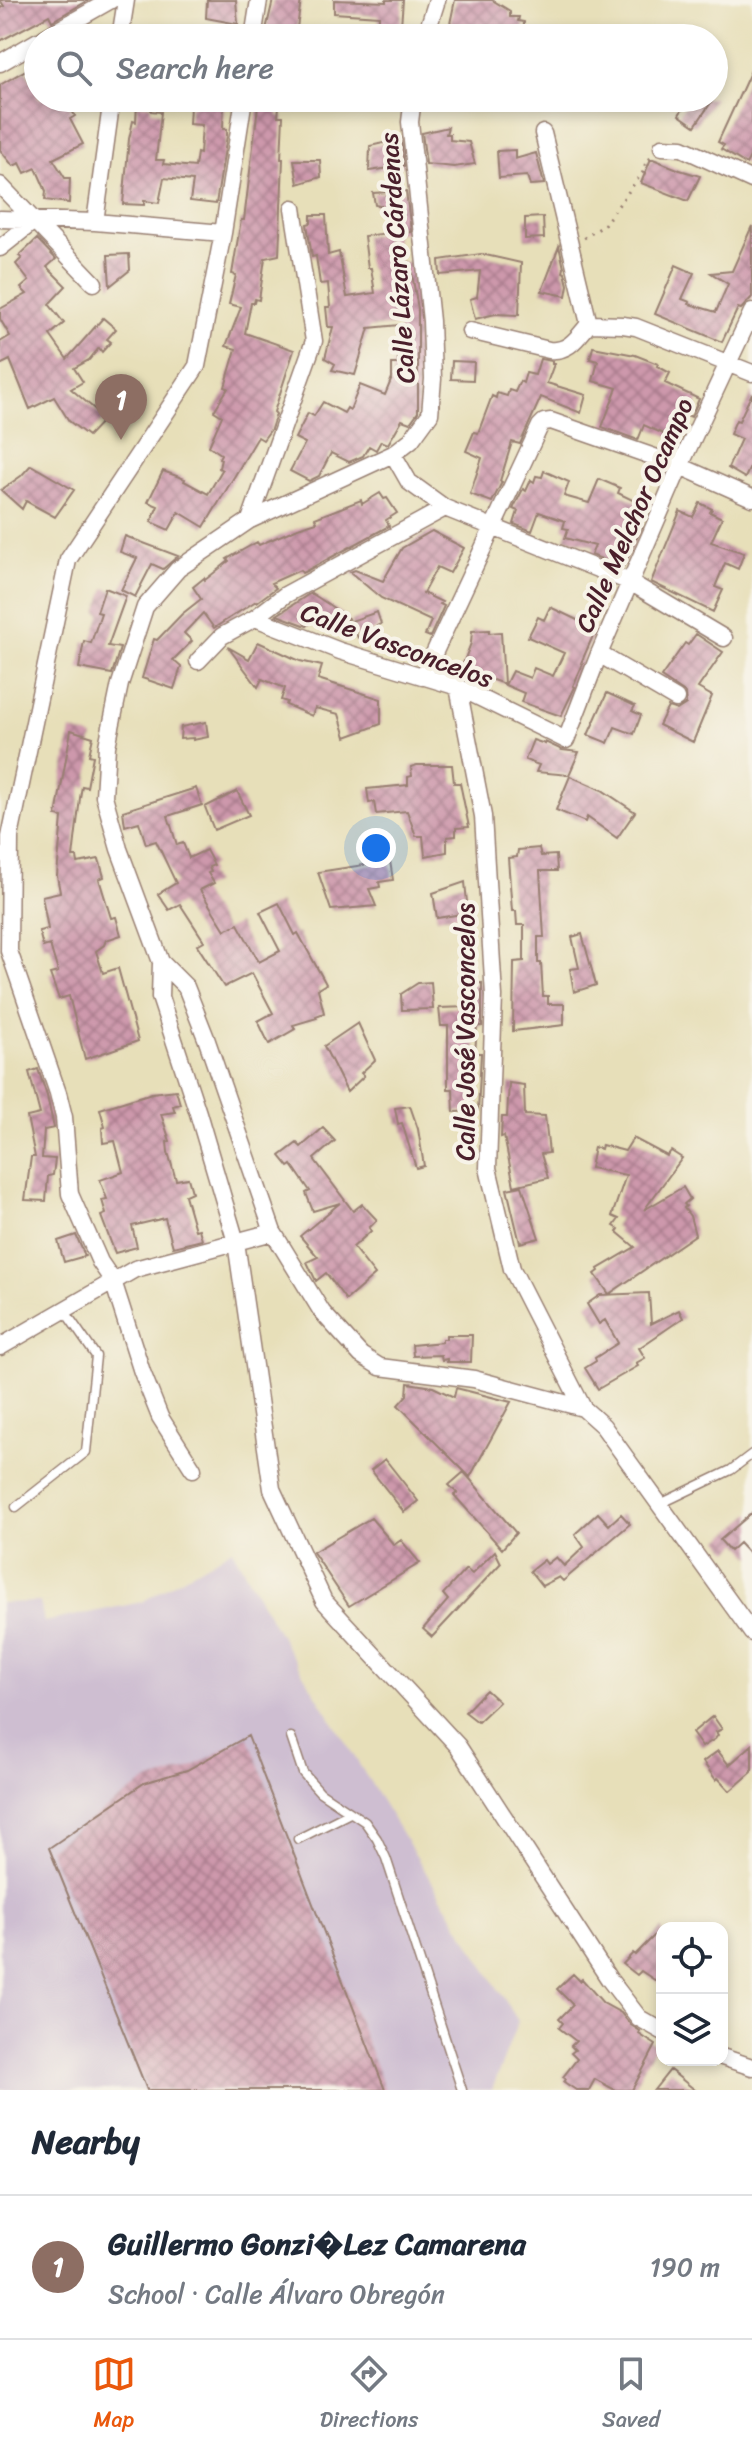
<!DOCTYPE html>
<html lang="en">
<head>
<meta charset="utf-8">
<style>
	body { margin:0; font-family:Sriracha,sans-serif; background:#f2f2f3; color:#1f2937 }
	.controls { position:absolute; right:24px; bottom:24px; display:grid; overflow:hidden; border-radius:16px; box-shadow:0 4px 12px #0003 }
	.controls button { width:72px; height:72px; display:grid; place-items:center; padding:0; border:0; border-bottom:2px solid #e0e1e3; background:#fff; color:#1f2937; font:40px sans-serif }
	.you { position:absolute; left:376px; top:848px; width:28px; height:28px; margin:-20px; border:6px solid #fff; border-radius:50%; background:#1a73e8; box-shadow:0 0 0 12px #1a73e833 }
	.badge { display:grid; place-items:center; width:52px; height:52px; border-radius:50%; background:#ea580c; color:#fff; font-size:26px; font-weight:700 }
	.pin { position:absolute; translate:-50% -66px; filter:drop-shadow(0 2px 4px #0008) }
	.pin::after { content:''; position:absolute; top:42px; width:28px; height:24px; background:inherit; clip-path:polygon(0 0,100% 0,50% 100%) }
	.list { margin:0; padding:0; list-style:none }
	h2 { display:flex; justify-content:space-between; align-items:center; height:104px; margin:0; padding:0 32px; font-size:34px }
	h2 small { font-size:26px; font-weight:400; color:#747a83 }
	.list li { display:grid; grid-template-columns:52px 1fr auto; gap:24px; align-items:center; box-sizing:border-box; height:144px; padding:0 32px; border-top:2px solid #e0e1e3 }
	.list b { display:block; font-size:30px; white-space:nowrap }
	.list p { margin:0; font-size:26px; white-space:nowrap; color:#747a83 }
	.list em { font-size:26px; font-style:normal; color:#747a83 }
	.icon { flex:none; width:44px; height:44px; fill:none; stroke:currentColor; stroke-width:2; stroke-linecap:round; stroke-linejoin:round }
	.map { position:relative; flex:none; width:752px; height:2090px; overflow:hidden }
	.search { position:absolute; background:#fff; box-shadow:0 4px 12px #0003; left:24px; right:24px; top:24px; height:88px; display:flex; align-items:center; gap:20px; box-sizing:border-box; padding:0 28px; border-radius:44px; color:#747a83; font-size:30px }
	.sheet { height:248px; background:#fff }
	nav { display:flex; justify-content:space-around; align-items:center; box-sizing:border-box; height:112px; border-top:2px solid #e0e1e3; background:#fff; font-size:22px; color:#747a83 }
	nav a { display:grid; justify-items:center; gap:4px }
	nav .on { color:#ea580c }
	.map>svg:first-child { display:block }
</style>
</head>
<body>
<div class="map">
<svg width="752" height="2090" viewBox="0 0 752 2090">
	<defs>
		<pattern id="building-cross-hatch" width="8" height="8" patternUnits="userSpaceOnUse" patternTransform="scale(2)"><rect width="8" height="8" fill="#cd98ac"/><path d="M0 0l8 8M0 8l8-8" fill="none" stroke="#a87b8c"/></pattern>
	</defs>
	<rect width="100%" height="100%" fill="#f7f3e8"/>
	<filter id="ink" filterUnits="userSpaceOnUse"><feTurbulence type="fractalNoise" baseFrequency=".0125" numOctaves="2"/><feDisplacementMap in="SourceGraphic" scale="16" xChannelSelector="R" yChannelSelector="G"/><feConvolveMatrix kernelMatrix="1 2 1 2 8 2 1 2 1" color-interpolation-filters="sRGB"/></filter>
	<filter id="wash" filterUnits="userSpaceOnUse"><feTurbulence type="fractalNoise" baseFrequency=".006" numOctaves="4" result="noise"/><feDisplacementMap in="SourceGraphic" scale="32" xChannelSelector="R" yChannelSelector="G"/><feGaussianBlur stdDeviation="1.8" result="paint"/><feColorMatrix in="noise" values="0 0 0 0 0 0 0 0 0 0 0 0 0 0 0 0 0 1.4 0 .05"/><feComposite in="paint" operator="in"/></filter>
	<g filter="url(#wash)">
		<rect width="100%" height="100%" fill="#e7dfb9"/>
		<path fill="#cebed1" d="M232 1549 286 1646 518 2021 492 2090H0V1603L40 1602 44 1622 142 1602Z"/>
		<g id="blocks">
			<path fill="url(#building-cross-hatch)" d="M0 0H89L52 21 49 15 0 41V8L4 6Z
				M207 0H236L238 24 206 18Z
				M273 0H301L296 35 293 34V38H264Z
				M334 0 386 2V0H403L400 38H378L379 16 334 13Z
				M455 0H492L510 11V17H519L518 21 524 22 523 38H447Z
				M752 68V153L746 164 721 149 724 145 718 142Z
				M26 70 38 93V98H86L70 107 75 116 70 119 83 144 53 159 65 178H70L69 203 45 200 46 191 36 168 25 173 20 163 13 166 0 150V85Z
				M195 98H224L223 129H227V136L216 204 190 201 193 181 164 178 159 203 144 201V205L123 204 129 139 133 121 136 122 137 104 151 105V111L161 112 156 160H164L163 164 195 167 197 153 200 154 202 125 189 124 190 106H195Z
				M259 98H280L278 116H283L281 159H283L279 255 265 258 259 300 255 299 254 303H251L245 333 294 350 274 412 276 414 271 429 263 440 258 437 204 527 179 512 169 530 151 522 158 506 148 502 163 471 185 479 184 481 208 494 222 470 219 468 221 459 219 458 221 454 209 446 222 416 214 411 228 388 225 387 236 349 226 346 241 307 229 304 236 275 232 274 241 220H244Z
				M689 98H714L695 126 679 115Z
				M448 127 446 134H450V140L469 142 475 164 454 167 426 164 422 133Z
				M401 139 404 166 369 171 370 146Z
				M515 150V159L536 153 544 184 530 185 527 176 499 178 497 151Z
				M653 159 680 170 700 176 688 201 641 183 650 161Z
				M294 160H320L321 177 298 184Z
				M406 191 411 232 395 233 398 262H410L418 309V412L410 423 402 420 388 444 381 441 376 450 369 446 363 456 349 462 331 453 319 476 309 481 290 471 305 443 295 438 308 413 314 416 323 402 344 413 347 408 350 410 360 385 385 395 392 378V364H398L399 325 369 328 355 375 332 370 335 364 325 358 333 327H328L326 307H330L328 283 320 284 316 256 312 257 307 224 311 223V215H326L328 255 339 252 347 297 375 293 371 268H368L364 236 389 233 386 207 375 205 373 193Z
				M543 217 544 238 525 239V218Z
				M752 226V297L741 309 738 308 722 342 655 314 676 265 694 273 682 299 690 302 689 304 716 312 728 284 711 273 732 271Z
				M37 239 56 259 47 267 66 286 49 304 64 323 50 335 67 359 103 318 116 329 107 339 111 342 102 352 99 348 89 360 74 368 83 382 71 389 105 418 88 436 69 421 54 397 30 409 10 360 0 365V342L10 336 0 319V309L27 294 21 288 29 281 16 264 22 258 19 256Z
				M559 246 564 268 563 272 565 273 568 285 566 296 542 291Z
				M129 254 130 270 110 286 108 255Z
				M481 254 521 263 519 315 495 314 475 319 470 299 477 297 480 271 440 275 439 260Z
				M593 347 635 355 658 364 657 366 670 373 665 383 699 399 691 417 685 414 674 439 644 425 638 440 602 427 617 388 593 381 598 361 590 359Z
				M540 359 552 361V364H554L547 383 586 395 581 413 541 397 520 444 512 442 500 481 502 482 492 502 470 494 482 458 466 451 474 432 478 433 492 396 496 398 497 393 507 396 509 390 515 392 520 381 523 383 526 373 535 375Z
				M452 361 474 362 473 380 451 379Z
				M752 393V463L745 478 728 468 741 439 730 434 736 420 739 421Z
				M31 465 74 490 55 517 26 501 22 509 1 490 21 476Z
				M544 471 569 482 564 496 589 503 599 479 620 488 618 493 645 506 639 524 642 527 623 567 591 555 595 546 565 538 568 529 563 528 565 521 539 512 532 531 514 524 518 511 513 509 523 489 526 491 531 480 534 482 536 476 542 477Z
				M380 493 384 499 387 498 397 513 386 520 389 526 306 571 302 573 300 570 271 583 276 588 257 602 256 601 214 628 203 613 184 633 192 641 173 660 181 667 174 689 142 678 154 639 157 640 182 614 201 599 193 587 204 578 205 580 229 561 227 559 257 542 259 545 298 528 317 522 315 518 361 500 362 504Z
				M700 503 712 509 710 512 722 518 711 542 744 553 738 569 725 563 715 587 723 590 713 612 651 582 680 511 693 517Z
				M432 531 464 548 450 573 437 567 423 593 442 602 440 604 444 606 430 637 425 635 431 621 381 598 350 572 355 570 383 581 402 548Z
				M125 536 178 556 163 569 152 564 135 597 121 590 137 558 120 552Z
				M105 588 126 596 108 646 120 648 112 674 79 668 84 641 91 643 101 613 97 612Z
				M311 593 328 604 349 619 335 625 325 619 319 624 314 620 307 626 277 615Z
				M550 607 596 629 581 663 583 664 573 686 575 687 561 716 521 702 524 693 505 685 512 671 530 678 534 668 553 676 564 653 528 637 538 617 544 620Z
				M377 612 381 624 377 626 378 629 358 638 351 621Z
				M489 630V633L501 632 504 684 461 669 471 643 472 631Z
				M696 634 723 652 698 688 712 696 693 742 659 725 668 707 677 710 686 704 685 693 661 677 685 643 688 645Z
				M258 642 300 661 322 666 318 679 381 699V724L346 737 339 714 315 708 312 716 286 705 287 702 281 700 285 688 262 679 258 687 228 647 249 659Z
				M607 693 635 706 632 711 641 715 634 734 615 727 608 743 588 735Z
				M206 722 208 737 193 740V738L180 739 181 727Z
				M71 730 93 737 89 755 93 756 87 787 82 786 80 798 73 857H77L78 863 99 859 104 877 99 879 111 918 116 917 121 935 106 940 104 945 96 951 103 973 118 968 138 1041 85 1059 69 996 59 999 50 974 58 972 50 945 43 947 39 931 48 929 42 896 60 892 57 876 62 817 56 816Z
				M533 740 545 744V742L562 750 579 752 569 775 536 772 539 765 525 760Z
				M417 765H452L454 783H460L469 827 456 828V836L447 837V852L425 856 423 836H416L407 811 376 814 374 802 369 803 367 789 408 785V777L412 776 411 767Z
				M570 776 602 790 635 812 617 838 587 817 585 822 556 810Z
				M196 788 202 805 168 816 177 845 183 843 189 858 206 850 214 865 209 867 211 872 208 873 214 883 200 890 225 930 238 924 259 962 280 951 260 912 279 903 295 935 298 933 326 984 318 989 324 1013 316 1016 317 1018 293 1025 295 1029 269 1044 258 1021 273 1013 252 973 224 987 197 945 204 941 180 904 169 910 158 894 176 883 156 841 146 844 139 822 125 826 123 811Z
				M237 791 249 815 214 830 205 807Z
				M539 848 541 856 556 855 557 871H540L544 937H538V963H541L543 996H548V1004H564V1025L513 1031 514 962 524 961V925H517L516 911H512L508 858 517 857 518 850Z
				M390 861 393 880 379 882 380 887 369 889 376 906 331 910 318 872Z
				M465 882 468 913 437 918 433 893Z
				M582 934 596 985 574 992 570 969 579 968 572 937Z
				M431 982 433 1009 402 1010 401 994 418 983Z
				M482 983V1026H477L475 1053H481L478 1111 454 1112 453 1089H448V1026H441L439 1008 469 1007 467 985Z
				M358 1023 375 1060 361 1073 364 1076 347 1092 324 1046Z
				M38 1069 47 1096 54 1128 44 1130 42 1158 55 1159 53 1175 48 1176 46 1201 25 1200 31 1157H35L27 1117 40 1114 29 1072Z
				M509 1083 524 1085 525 1115 545 1116 549 1153 541 1154 548 1178 514 1186 504 1136 501 1137 502 1117H507Z
				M176 1090 180 1104 173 1106 175 1112 161 1114 170 1141 167 1142 168 1152 176 1180 188 1178 192 1192 185 1195 195 1230 199 1229 202 1240 173 1247 165 1218 132 1226 137 1247 115 1253 101 1216 106 1214 102 1200 107 1199 100 1180 123 1172 115 1141 103 1143 102 1128 105 1127 100 1109 152 1093Z
				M410 1106 418 1129 424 1166 416 1168 402 1123 398 1124 395 1108Z
				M323 1128 335 1141 314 1159 353 1211 362 1204 377 1220 369 1228 371 1231 353 1247 375 1275 346 1300 326 1273 316 1281 307 1262 318 1257 300 1236 340 1203 313 1211 306 1193 310 1191 292 1165 289 1167 280 1156 297 1143 301 1147Z
				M633 1138 667 1156 671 1151 682 1158 644 1210 683 1187 690 1199 684 1204 686 1206 684 1208 690 1216 695 1235 609 1294 595 1274 599 1271 598 1269 635 1247 617 1232 619 1229 614 1226 619 1219 612 1216 626 1175 590 1168 594 1147 601 1149 602 1145 625 1151Z
				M522 1186 539 1238 520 1243 507 1189Z
				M76 1235 85 1256 64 1262 58 1241Z
				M649 1293 651 1324 679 1310 683 1318 639 1348 645 1358 636 1363 638 1366 598 1389 585 1368 596 1361 595 1358 618 1343 605 1320 599 1324 587 1304 600 1295Z
				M446 1335H472L471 1362H447V1359L442 1360 441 1355 413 1356 412 1345 442 1342V1339H446Z
				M408 1383 433 1387 454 1397 456 1388 511 1402 470 1477 398 1405 407 1395Z
				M385 1459 418 1501 404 1512 371 1470Z
				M464 1472 516 1533 502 1549 454 1495 457 1493 449 1485Z
				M598 1513 609 1525 621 1514 630 1524 563 1581 559 1577 542 1586 530 1571 544 1560 547 1564 556 1557 564 1566 584 1547 575 1534Z
				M752 1513V1557L739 1543 730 1551 720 1540Z
				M371 1518 394 1545 401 1540 420 1563 349 1606 313 1552Z
				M495 1551 501 1563 432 1637 423 1629 448 1600 443 1594 466 1569 472 1574Z
				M486 1690 499 1702 478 1722 465 1712Z
				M713 1716 722 1729 716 1732 718 1735 715 1739 702 1747 692 1733Z
				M248 1736 385 2090H147L49 1848 144 1783 187 1770Z
				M752 1745V1772L730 1791 718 1778 716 1780 703 1762 718 1751 729 1765Z
				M662 1928V1985L641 1971 637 1975 623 1964 633 1953 635 1955Z
				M573 1974 580 1981 582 1979 603 2003 621 2013 631 2025 640 2031 639 2034 656 2045 632 2090H615L595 2079 589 2090H576L564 2082 566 2079 563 2077 577 2059 571 2053 575 2050 571 2046 576 2041 559 2028 563 2023 559 2019 573 2005 557 1989Z
				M670 2070 695 2090H654Z"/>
		</g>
	</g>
	<g filter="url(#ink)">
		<use href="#blocks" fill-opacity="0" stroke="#987f72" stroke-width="2"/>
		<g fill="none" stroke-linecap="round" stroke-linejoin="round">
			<g stroke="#987f72" stroke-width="11">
				<path id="service" d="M660 1504 731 1470 752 1454
					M16 1507 86 1452 96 1356 64 1310
					M291 1737 303 1773 320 1792 365 1822 377 1839 386 1858 462 2090
					M298 1839 350 1813"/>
			</g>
			<g stroke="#987f72" stroke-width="19">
				<path id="minor" d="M44 38 111 0
					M120 38 126 0
					M253 38 259 0
					M425 38 437 0
					M0 63 38 41
					M413 98 410 122 431 321 433 379 430 414 411 440 393 454 250 520 178 569 145 607 120 684 107 746 104 796 119 849 161 962 160 997 198 1113 236 1242 272 1489 324 1601 458 1746 609 1979 639 2018 662 2031
					M543 133 589 324
					M662 147 682 148 752 180
					M0 185 94 283
					M0 219 95 222 223 233
					M95 222 112 98
					M0 248 34 221
					M589 324 623 325 636 327 752 373
					M470 331 549 350C569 352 577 338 589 324
					M393 454 409 482 445 508 630 582 724 638
					M250 520 314 341 293 208
					M255 618 340 651 458 687 566 740 599 654 680 466 752 312
					M599 654 676 699
					M198 661 222 636 255 618 285 595 445 508
					M423 677 540 426 544 422 551 421 680 466 752 498
					M458 687 483 816 494 996 488 1168 512 1269 583 1408
					M161 962 186 987 206 1038 273 1232
					M0 1347 135 1269 273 1232 322 1312 361 1355 380 1367 474 1379 583 1408 603 1426 752 1633
					M193 1469 160 1417 142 1372 113 1281 100 1262 70 1194 64 1117 58 1093 9 951 10 837 68 560 197 366 223 233 244 98
					M722 2057 752 2067"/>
			</g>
			<path stroke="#987f72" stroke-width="3" stroke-dasharray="2 6" stroke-linecap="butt" d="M584 238 603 226 643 172 646 162 652 157"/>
			<use href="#service" stroke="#fff" stroke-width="8"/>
			<use href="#minor" stroke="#fff" stroke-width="16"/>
		</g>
	</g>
	<g text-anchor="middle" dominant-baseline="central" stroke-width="8" stroke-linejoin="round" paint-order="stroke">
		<g font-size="26" fill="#4a1f2b" stroke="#f7f3e8">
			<text transform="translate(397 258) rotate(-94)">Calle Lázaro Cárdenas</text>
			<text transform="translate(634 515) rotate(-66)">Calle Melchor Ocampo</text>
			<text transform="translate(397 645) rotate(20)">Calle Vasconcelos</text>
			<text transform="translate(465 1032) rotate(-90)">Calle José Vasconcelos</text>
		</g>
	</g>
</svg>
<div class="controls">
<button><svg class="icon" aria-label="locate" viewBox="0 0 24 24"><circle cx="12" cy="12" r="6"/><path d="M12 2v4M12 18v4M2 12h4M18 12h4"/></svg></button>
<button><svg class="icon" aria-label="layers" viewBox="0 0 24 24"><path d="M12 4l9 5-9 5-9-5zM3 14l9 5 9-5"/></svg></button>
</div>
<div class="you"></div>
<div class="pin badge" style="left:121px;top:440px;background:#8d6e63">1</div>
<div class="search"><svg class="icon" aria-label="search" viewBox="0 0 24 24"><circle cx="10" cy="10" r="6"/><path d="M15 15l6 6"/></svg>Search here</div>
</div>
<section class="sheet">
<h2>Nearby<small></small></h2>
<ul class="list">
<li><span class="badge" style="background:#8d6e63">1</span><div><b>Guillermo Gonzi�Lez Camarena</b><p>School · Calle Álvaro Obregón</p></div><em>190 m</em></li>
</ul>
</section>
<nav>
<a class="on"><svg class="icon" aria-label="map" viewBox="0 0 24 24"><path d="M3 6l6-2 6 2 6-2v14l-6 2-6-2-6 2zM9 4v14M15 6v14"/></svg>Map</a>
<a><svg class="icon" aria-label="directions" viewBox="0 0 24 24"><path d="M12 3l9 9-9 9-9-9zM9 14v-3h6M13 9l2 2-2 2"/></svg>Directions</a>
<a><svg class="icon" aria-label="saved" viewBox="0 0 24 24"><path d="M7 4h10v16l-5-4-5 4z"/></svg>Saved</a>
</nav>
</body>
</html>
